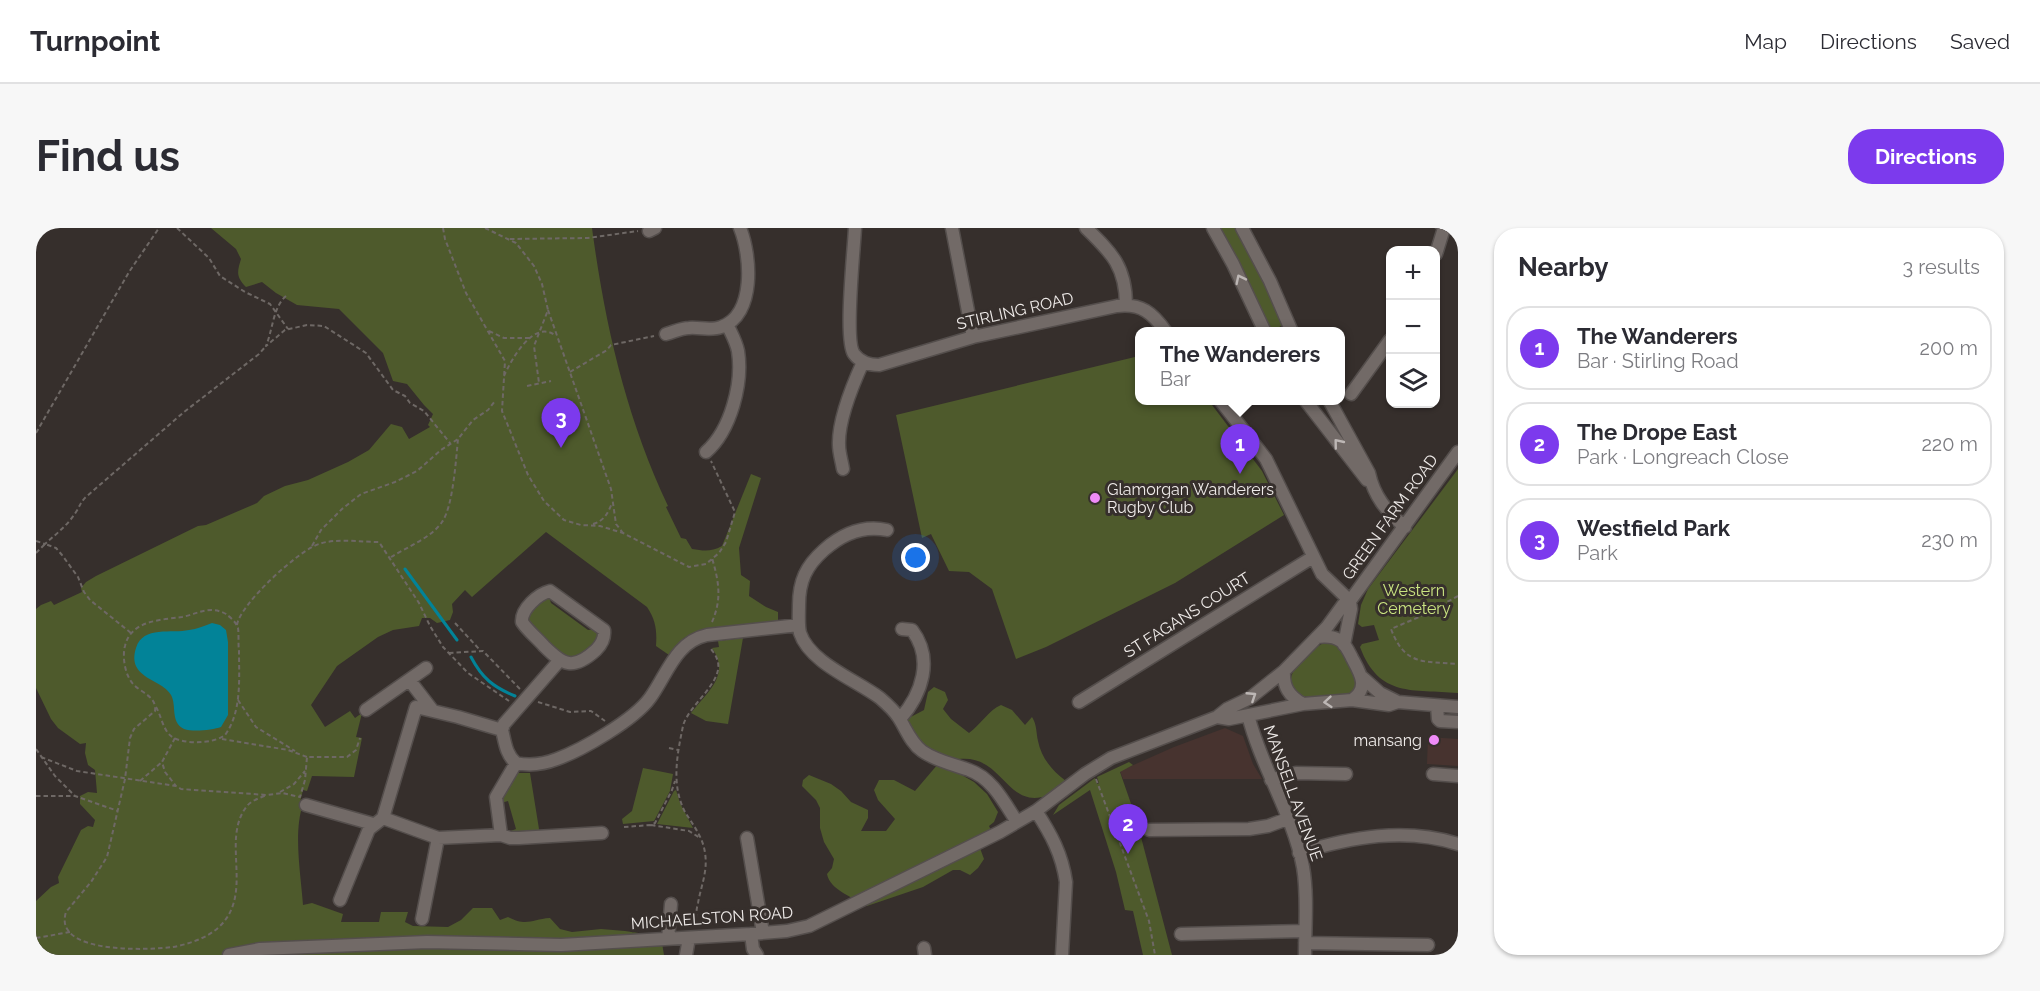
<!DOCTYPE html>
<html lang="en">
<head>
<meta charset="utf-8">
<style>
	body { margin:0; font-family:Raleway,sans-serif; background:#f7f7f7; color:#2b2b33 }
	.controls { position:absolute; right:18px; top:18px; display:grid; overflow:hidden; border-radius:12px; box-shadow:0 2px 4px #0004 }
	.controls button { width:54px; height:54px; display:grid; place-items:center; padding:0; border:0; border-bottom:2px solid #e1e1e2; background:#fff; color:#2b2b33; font:30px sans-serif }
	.you { position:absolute; left:880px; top:330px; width:21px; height:21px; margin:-15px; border:4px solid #fff; border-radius:50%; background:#1a73e8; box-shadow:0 0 0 9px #1a73e833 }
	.badge { display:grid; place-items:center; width:39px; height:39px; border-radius:50%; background:#7c3aed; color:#fff; font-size:20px; font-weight:700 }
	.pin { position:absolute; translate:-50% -50px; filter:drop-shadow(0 2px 3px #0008) }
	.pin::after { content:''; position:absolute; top:32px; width:21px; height:18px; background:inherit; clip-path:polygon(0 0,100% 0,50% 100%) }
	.popup { position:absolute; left:1099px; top:99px; width:210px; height:78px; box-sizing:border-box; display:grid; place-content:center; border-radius:12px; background:#fff; filter:drop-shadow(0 2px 4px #0005); font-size:20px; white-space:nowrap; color:#7c7c81 }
	.popup b { font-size:22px; color:#2b2b33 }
	.popup::after { content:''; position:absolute; left:50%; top:100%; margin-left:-12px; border:12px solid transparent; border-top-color:#fff }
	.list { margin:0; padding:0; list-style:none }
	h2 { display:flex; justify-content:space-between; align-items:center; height:78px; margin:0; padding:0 24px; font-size:26px }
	h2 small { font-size:20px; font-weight:400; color:#7c7c81 }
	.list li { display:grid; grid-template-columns:39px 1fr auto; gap:18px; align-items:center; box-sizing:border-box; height:84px; margin:0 12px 12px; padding:0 12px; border:2px solid #e1e1e2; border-radius:24px }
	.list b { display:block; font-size:22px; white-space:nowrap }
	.list p { margin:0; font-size:20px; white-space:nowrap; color:#7c7c81 }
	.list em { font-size:20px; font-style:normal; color:#7c7c81 }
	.icon { flex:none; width:33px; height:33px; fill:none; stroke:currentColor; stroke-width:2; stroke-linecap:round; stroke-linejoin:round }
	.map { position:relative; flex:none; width:1422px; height:727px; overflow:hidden; border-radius:24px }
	header { display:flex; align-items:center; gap:36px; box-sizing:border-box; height:84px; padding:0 30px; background:#fff; border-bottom:2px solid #e1e1e2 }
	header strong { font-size:28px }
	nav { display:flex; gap:33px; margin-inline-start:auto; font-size:21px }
	.intro { display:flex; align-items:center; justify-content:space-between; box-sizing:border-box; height:144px; padding:0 36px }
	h1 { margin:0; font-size:42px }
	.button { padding:15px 27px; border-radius:24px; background:#7c3aed; color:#fff; font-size:21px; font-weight:700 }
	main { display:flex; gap:36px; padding:0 36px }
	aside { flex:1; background:#fff; border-radius:24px; box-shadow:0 2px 4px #0004 }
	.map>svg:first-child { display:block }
</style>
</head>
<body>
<header>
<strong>Turnpoint</strong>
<nav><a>Map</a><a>Directions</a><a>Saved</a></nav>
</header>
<div class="intro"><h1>Find us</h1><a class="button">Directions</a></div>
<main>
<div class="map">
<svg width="1422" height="727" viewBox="0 0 1422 727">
	<rect width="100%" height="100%" fill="#362f2c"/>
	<path fill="#47332f" d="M1189 500 1207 508 1217 536 1226 551H1087L1084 543 1138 519Z
		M1392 509 1422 511V538L1391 536Z"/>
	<path fill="#4e5a2c" d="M175 0H556C569 97 590 189 632 278L630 279 645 310 650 311 656 321C668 323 675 324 686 318L715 246 725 250 703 320 705 347 714 353 713 368 730 379 742 384V394L662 404 648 410 633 427 620 418C621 403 620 392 611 379L510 304 436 369 429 362 416 376 417 384 414 392 401 395 394 390H386L383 398 357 402 342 409 301 438 275 477 289 499 314 483 319 490 326 485 320 509 326 510 318 549 276 548 271 563 267 562 264 574 267 576C257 605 265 647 267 677L276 675 307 686 305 694H343L345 684H372L369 694 377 698 412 699 425 692 437 680H456L464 692 472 689C491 699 496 691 514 690L524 701 536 704 565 701 589 703 609 706 626 715 628 727H0V673L15 659 23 655 22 649 45 602 52 598 57 599 59 592 44 576V568L52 564 61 565 59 542 52 537 49 525 50 515 44 516 22 500 15 491 0 460V381L5 377 15 373 18 377 46 364 45 360 50 354 60 348 162 298 170 297 221 275 228 268 249 258 272 252 312 234 333 222 355 196 366 199 373 211 394 199 392 197 397 186 388 177 371 156 357 153 347 125 303 81 261 77 240 65 226 54 210 59C200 49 201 44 205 31L200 21Z
		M1182 0H1202L1248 93 1245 98 1238 102 1231 97Z
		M1103 128 1104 172 1173 173 1226 243 1248 287 1139 355 1010 419 980 431 956 361 933 344 913 343 895 306 886 310 860 187Z
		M1422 241V465C1377 461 1343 470 1324 419L1326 416 1343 412 1338 397 1326 399 1322 396 1325 377 1332 361Z
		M513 369 515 375 552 402 559 401 562 404 563 412C530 448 518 420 491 394V388L507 371Z
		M707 410 692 496 670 493 655 485C671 464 695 447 676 420L683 419 682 413Z
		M1291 414C1308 417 1318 442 1322 458L1316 465 1311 466C1301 467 1271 472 1263 467 1239 451 1274 419 1291 414Z
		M898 459 909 464 912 472 907 481 915 491 933 505C944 497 953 482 965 477L976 482 989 497 996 489C1001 497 1000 504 1002 513 1005 529 1016 543 1030 553V558C967 599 974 520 917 532L924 546 938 554 951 566 962 584 958 594 953 598 955 602 943 608 941 612 948 631 942 640 934 647 924 642H917L887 659 831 678C818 670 794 662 791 646L796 640 798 631 788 614 784 600V580L780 572 766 558 767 552 773 547 795 556 805 563 815 574 832 582V590L825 603H850L859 591 842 572 838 562 843 552H858L879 563 902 536 869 492 888 482 892 464Z
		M1093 534 1097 537 1084 544 1100 590 1136 727H1107L1097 683 1089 682 1080 644 1054 562 1017 587 1023 577 1059 550 1061 556 1063 555 1061 549Z
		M607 540 637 546 634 563 618 593 587 596 586 591 596 583Z
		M482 545H494L503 601 502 603 477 607 472 604 480 601 472 573 465 575 464 569Z
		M640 562 644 575 657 600 621 596 638 563Z"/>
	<path fill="#028398" d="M176 395 184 397 190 402 192 414V487L185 499C177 502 157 504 148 501 134 494 141 478 135 467 127 451 90 451 100 420 107 397 136 406 153 402 161 401 168 398 176 395Z"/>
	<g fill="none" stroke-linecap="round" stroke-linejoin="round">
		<path stroke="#028398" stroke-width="3" d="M369 341 421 412
			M435 429C446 450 457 459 479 468"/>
		<g stroke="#544e4c" stroke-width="15">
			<path id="minor" d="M819 0C818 22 808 112 818 126 824 134 833 137 843 137L937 109 1081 78C1105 75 1117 85 1130 104
				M916 0 937 109
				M1050 0C1076 25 1090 39 1090 77
				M1177 0 1197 36 1229 104
				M1206 0 1234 53 1256 104
				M613 3 619 0
				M1400 26 1408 0
				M630 106C638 104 645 100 653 100 663 99 675 103 685 99 720 87 715 27 704 0
				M1315 166 1354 112
				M1184 172 1230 231 1286 346 1314 373
				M1269 172 1331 252
				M1293 172 1333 245C1338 268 1350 283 1369 299
				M670 224C695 202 707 155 702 123 700 113 695 105 691 96
				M807 241C806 234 803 225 803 217 802 193 817 156 827 134
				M851 302C827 297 806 306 788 322 770 338 763 353 763 377 763 386 762 396 764 405 774 435 820 452 844 470 851 476 858 482 863 490 870 501 875 515 886 523 900 533 917 536 933 542 956 550 968 574 981 594
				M514 363 568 402C569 410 566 416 560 422 537 443 527 437 508 418 501 410 492 403 486 394 485 381 502 366 514 363Z
				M1308 417 1315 381 1314 373
				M1248 443C1247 459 1253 468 1267 476
				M1326 449 1344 465 1362 474
				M374 453 397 483
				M1316 472 1353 477 1362 474 1422 479
				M1043 474 1277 329
				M1401 478 1402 491 1404 493 1422 494
				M330 482 390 440
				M1212 487C1225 539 1257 586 1267 639 1272 667 1269 699 1269 727
				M1181 489 1193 491 1267 476 1316 472C1334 460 1324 445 1316 430 1313 424 1310 417 1305 413 1298 408 1289 408 1281 409
				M864 491C886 466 898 431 876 402L866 401
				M466 502 468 496 523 433
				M480 535C470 527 469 514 466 502L422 489 380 479 347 590 402 610 465 607 460 569 480 535C494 538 508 536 521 531 546 522 598 492 614 470 631 447 639 414 671 407L763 397
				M1397 546 1422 548
				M1235 552 1260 545 1310 546
				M270 577 337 596
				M1000 583C1015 606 1026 626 1030 654L1026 727
				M1113 602 1213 601 1232 598 1251 591
				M465 607 474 610H483L566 605
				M711 610 727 705
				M1263 625C1315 609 1369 599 1422 616
				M304 672 333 601 347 590
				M386 691 402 610
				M715 706 717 721 721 727
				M1145 706 1269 703
				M632 711 635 676
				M1269 715 1392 717
				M888 720 889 727
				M193 727 224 721 391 714 525 717 715 706 751 703 773 698 964 604 1000 583 1049 546 1075 530 1181 489 1191 481 1214 470 1248 443 1291 399 1307 377 1314 373 1422 224
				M650 727 653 710"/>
		</g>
		<path stroke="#6e6865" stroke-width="2" stroke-dasharray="4.5 3" stroke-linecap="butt" d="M141 0 173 30 184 48 209 64 234 76 252 101
			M407 0 409 11 430 65 469 133 466 183 492 247 508 273 528 292 545 297 564 298 587 305 653 339 670 336 683 325 690 314 699 284 675 233
			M449 0 480 15 498 38 506 56 512 82 498 118 503 155
			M474 11 552 10 602 3
			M250 68C237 79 237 101 230 118L249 102 271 97 288 98 330 125 357 162 369 168 374 175 388 183 414 215
			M512 82 575 261 580 296 587 305
			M453 103 468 110H494
			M534 144 571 122 575 117 618 108
			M468 148C475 132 498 90 520 108
			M491 158 515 153
			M0 205 93 44 123 0
			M557 296C568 293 572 285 576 275
			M0 313 9 316C20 306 32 297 40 284 44 278 45 273 51 268L148 184 223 126 230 118
			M276 318 285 302 306 281 325 266 359 254 381 243 405 222 422 211 437 192 452 182 459 173
			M0 325 9 316 20 320 26 327 42 349 48 364 54 372 95 405
			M355 329C371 319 395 310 406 294 417 279 420 231 422 211
			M1422 368 1383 389 1355 401C1369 438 1387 433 1422 436
			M676 394C686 371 683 354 676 330
			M419 395 444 422
			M201 397C204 376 263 322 283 316 299 310 326 314 343 314L383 375 394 398 407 419 432 445 473 473
			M413 425 447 423 484 461
			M202 472 220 499 259 523
			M502 474 534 484 555 483 569 493
			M120 479C125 487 127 502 135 508 146 517 178 516 189 507 206 484 203 450 203 423 202 416 203 406 202 400 200 394 194 389 190 386 174 377 161 386 146 389 125 392 95 392 89 418 86 429 89 448 98 457 106 465 121 469 119 483L98 501 94 510 89 551 71 629 55 654 30 684C16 727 115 722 137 719 153 716 171 710 183 699 219 665 184 612 211 578 216 572 224 570 231 567
			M139 510 126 534 129 544 140 558
			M186 511 252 522 271 529
			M633 520 642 522
			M0 521 19 548 39 568 82 583
			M5 529 41 543 140 558 145 561 231 567 246 565 264 569 269 552 271 529H311L320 522 324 510
			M1060 551 1113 693 1119 727
			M104 553 126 534
			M244 564 258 556 269 543
			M0 568H39
			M615 597 653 603 664 610
			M588 599 615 597 619 595 636 562 639 553
			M660 698C660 690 660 682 662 675 665 658 672 643 669 625 667 609 657 597 649 584 635 557 641 527 647 498 652 477 690 453 681 431 680 427 676 423 674 419
			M0 710 34 704"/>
		<use href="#minor" stroke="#726a67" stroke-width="12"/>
	</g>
	<defs><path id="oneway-chevron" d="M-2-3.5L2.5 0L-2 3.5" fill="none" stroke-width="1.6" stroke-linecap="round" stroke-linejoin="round" transform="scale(1.5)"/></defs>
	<g stroke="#bdb7b5">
		<use href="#oneway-chevron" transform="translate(1204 51) rotate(-116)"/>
		<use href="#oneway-chevron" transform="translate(1302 215) rotate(-129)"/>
		<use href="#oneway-chevron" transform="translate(1216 468) rotate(-33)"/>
		<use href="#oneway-chevron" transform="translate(1292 474) rotate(175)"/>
	</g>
	<g fill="#ef8bf7" stroke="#362f2c" stroke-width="2">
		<circle cx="1059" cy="270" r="6"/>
		<circle cx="1398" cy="512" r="6"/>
	</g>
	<g text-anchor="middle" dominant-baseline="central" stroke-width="6" stroke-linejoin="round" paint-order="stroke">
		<g font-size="16" fill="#efebe9" stroke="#362f2c">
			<text transform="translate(979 83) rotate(-13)">STIRLING ROAD</text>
			<text transform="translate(1354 289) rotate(-54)">GREEN FARM ROAD</text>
			<text transform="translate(1151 387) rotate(-32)">ST FAGANS COURT</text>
			<text transform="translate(1257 565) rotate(70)">MANSELL AVENUE</text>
			<text transform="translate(676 690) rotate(-4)">MICHAELSTON ROAD</text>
		</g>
		<g font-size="16" fill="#efebe9" stroke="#362f2c" text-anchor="start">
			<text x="1071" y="261">Glamorgan Wanderers<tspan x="1071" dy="18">Rugby Club</tspan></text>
			<text x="1386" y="512" text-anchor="end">mansang</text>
		</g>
		<g font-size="16" fill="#cae481" stroke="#362f2c">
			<text x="1378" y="362">Western<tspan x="1378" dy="18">Cemetery</tspan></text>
		</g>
	</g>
</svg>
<div class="controls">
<button>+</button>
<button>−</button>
<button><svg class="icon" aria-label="layers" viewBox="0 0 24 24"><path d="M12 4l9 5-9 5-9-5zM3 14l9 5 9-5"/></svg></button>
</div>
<div class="you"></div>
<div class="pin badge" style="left:1204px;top:246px">1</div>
<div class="popup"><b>The Wanderers</b>Bar</div>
<div class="pin badge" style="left:1092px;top:626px">2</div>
<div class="pin badge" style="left:525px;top:220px">3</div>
</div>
<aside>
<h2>Nearby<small>3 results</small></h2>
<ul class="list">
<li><span class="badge">1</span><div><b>The Wanderers</b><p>Bar · Stirling Road</p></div><em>200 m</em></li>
<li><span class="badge">2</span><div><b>The Drope East</b><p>Park · Longreach Close</p></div><em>220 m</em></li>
<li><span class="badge">3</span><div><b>Westfield Park</b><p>Park</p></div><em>230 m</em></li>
</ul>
</aside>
</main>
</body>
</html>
